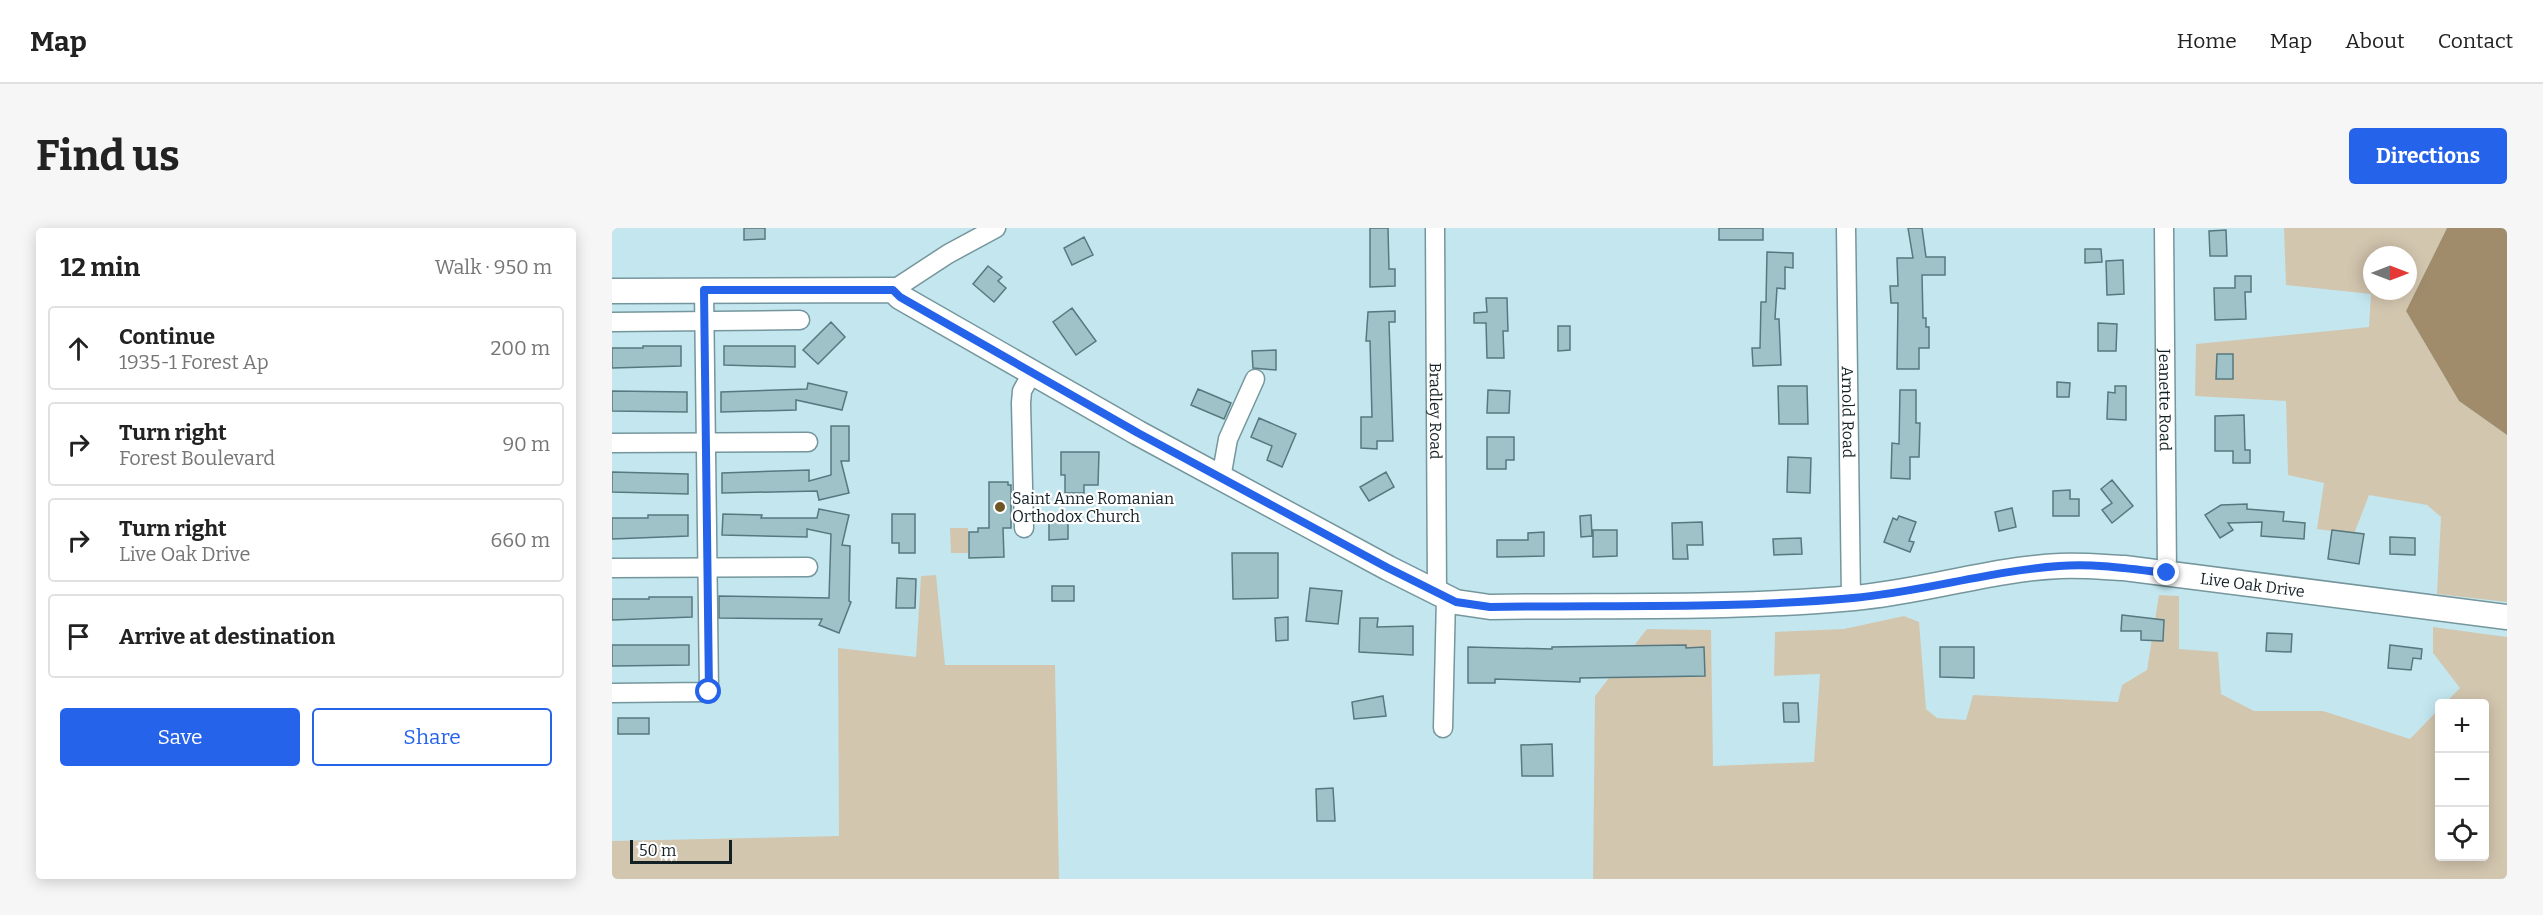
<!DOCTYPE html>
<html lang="en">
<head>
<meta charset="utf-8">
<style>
	body { margin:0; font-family:Bitter,serif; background:#f6f6f6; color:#222 }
	.controls { position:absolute; right:18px; bottom:18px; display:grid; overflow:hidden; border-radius:6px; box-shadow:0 3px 15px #0003 }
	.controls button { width:54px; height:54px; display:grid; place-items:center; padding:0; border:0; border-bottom:2px solid #e0e0e0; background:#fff; color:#222; font:30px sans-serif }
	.compass { position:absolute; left:1751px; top:18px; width:54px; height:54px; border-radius:50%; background:#fff; box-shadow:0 3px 15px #0003; rotate:90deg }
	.scale { position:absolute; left:18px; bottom:15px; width:102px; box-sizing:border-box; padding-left:6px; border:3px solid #142124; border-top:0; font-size:16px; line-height:21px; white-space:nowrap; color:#142124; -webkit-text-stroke:4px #fff; paint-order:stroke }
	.stop { position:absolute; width:18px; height:18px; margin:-14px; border:4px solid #2563eb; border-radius:50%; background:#fff }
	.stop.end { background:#2563eb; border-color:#fff; box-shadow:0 2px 6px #0008 }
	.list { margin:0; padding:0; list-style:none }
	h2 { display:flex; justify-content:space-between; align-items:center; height:78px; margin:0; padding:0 24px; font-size:26px }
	h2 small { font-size:20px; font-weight:400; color:#767676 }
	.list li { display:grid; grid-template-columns:39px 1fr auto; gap:18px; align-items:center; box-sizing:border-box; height:84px; margin:0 12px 12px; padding:0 12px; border:2px solid #e0e0e0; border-radius:6px }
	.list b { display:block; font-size:22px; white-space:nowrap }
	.list p { margin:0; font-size:20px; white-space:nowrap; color:#767676 }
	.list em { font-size:20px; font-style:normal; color:#767676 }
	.actions { display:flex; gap:12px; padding:18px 24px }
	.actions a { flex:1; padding:14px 0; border:2px solid #2563eb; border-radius:6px; text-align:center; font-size:21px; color:#2563eb }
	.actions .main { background:#2563eb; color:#fff }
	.icon { flex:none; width:33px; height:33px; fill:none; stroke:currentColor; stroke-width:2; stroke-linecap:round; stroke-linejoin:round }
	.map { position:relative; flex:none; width:1895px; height:651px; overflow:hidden; border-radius:6px }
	header { display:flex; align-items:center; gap:36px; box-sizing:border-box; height:84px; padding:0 30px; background:#fff; border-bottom:2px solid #e0e0e0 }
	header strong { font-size:28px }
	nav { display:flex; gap:33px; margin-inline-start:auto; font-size:21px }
	.intro { display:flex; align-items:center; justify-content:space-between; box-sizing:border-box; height:144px; padding:0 36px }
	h1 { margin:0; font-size:42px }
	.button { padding:15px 27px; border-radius:6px; background:#2563eb; color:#fff; font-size:21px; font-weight:700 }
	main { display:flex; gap:36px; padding:0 36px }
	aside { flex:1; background:#fff; border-radius:6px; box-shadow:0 3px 15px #0003 }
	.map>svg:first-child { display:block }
</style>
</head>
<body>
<header>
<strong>Map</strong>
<nav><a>Home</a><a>Map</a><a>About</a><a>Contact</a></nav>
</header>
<div class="intro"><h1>Find us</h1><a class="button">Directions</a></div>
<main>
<aside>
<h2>12 min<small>Walk · 950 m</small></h2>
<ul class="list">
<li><svg class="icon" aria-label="ahead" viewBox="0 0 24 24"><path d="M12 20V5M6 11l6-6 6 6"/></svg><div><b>Continue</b><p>1935-1 Forest Ap</p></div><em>200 m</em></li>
<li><svg class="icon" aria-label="right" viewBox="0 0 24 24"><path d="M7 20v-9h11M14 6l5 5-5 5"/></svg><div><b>Turn right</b><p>Forest Boulevard</p></div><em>90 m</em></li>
<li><svg class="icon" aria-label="right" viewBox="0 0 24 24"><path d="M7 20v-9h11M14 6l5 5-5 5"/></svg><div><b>Turn right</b><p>Live Oak Drive</p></div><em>660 m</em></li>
<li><svg class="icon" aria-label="arrive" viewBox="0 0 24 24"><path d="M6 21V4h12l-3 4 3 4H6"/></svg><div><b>Arrive at destination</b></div></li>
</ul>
<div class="actions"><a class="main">Save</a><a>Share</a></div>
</aside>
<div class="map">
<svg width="1895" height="651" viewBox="0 0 1895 651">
	<rect width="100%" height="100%" fill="#c4e7ef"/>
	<path fill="#d3c6af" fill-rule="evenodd" d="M1672 0H1835L1794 83 1847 173 1895 207V374L1825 366 1829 289 1815 277 1757 267 1742 306 1705 301 1712 255 1676 247 1674 173 1583 168 1584 116 1757 99 1759 66 1674 57ZM1760 27H1796V63H1760Z
		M338 300H356V325H339Z
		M324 347 333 437H443L447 651H0V613L227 608 226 420 304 429 309 348Z
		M1547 367 1567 368V421L1606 424 1609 466 1642 483H1711L1798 511 1827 481 1828 628H1872V476L1833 475 1848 460 1821 425V399L1895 409V651H981L983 468 1035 401 1099 402 1101 538 1202 534 1208 446 1162 448 1163 404 1232 401 1292 388 1307 394 1314 481 1325 490 1354 492 1361 467 1506 474 1510 457 1535 442Z"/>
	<path fill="#a08c6a" d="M1835 0H1895V207L1847 173 1794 83Z"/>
	<path fill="#9fc2c9" stroke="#57787e" stroke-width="1.5" d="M132 0H153V11L132 12Z
		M758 0H776L777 41H783V58L758 59Z
		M1107 0H1151V12H1107Z
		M1296 0H1310L1314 29H1333V47H1310L1311 90H1314V99H1317V120H1307V141H1285L1286 75H1279L1278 58H1286L1285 30H1301Z
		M1614 2 1615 28H1598L1597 3Z
		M472 9 481 27 460 37 452 20Z
		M1473 21H1489L1490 34 1473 35Z
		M1155 24 1181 25V40L1173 39V61L1165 60 1163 91H1167L1169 137 1141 138 1140 120H1148L1149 74H1154Z
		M1511 32 1512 66 1495 67 1494 33Z
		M376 38 390 49 386 53 394 60 382 74 361 56Z
		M1623 48H1639V64H1633L1634 91 1603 92 1602 60H1623Z
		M874 70H895L896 103H891L892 130H875L874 95H862V85L875 84Z
		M460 80 484 113 464 127 441 94Z
		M783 83V94H777L781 213H765V221L749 220V189H760L758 113H754L756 84Z
		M219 94 233 109 206 136 191 122Z
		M1486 95 1505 96 1504 123H1486Z
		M946 98H958V122L946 123Z
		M31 118H69V138L0 140V120H31Z
		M112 118H183V139L112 137Z
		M664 122V142L641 140 640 123Z
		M1605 126H1621V151H1604Z
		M1445 154 1458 155 1457 169H1445Z
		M196 155 235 164 230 182 184 172V182L109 184V164L195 161Z
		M1166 158H1195L1196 196H1167Z
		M1503 158H1514V192L1495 191 1496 164 1503 165Z
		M586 161 619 175 612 191 579 177Z
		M876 162 898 163 897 185H875Z
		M1288 162H1304V195H1308L1307 229H1298V251L1279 250 1280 215 1287 216Z
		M0 163 75 164V184L0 183Z
		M1632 187 1633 222H1638V235H1621V223H1603V188Z
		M647 190 684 206 670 239 655 232 660 218 639 209Z
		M219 198H237V233H229L237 265 207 272 205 263 110 265V245L197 242V253L219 247Z
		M875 209H902V232H894V241H875Z
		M449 224H487L486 257H472V265H453V247H449Z
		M1176 229 1199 230 1198 265 1175 264Z
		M0 244 76 246V266L0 264Z
		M774 244 782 259 757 273 748 259Z
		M1500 252 1521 278 1500 295 1490 282 1500 275 1489 261Z
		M377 254H396V257H399V300H391L392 329 357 330V304H366V300H377Z
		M1458 262V271H1467V288H1441V263Z
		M1635 276V281L1672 284 1671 293 1693 295 1692 311 1649 308 1650 294 1616 295 1621 302 1608 310 1593 287 1609 277Z
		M1400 280 1404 299 1387 303 1383 284Z
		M207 281 237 287 230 317 238 318 237 373 239 374 227 405 207 397 210 391 107 390V368L217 370 219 306 195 301V309L110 307 111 286 150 287 149 290H205Z
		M280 286H303V325H287V315H280Z
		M36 287H76V308L0 311V290H36Z
		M979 287 980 308 969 309 968 288Z
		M1287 288 1304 294 1297 313 1302 314 1298 324 1272 314 1281 290 1285 292Z
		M456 293V311L437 312V294Z
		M1090 294 1091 317H1075L1076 331H1061L1060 295Z
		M981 302H1005V328L981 329Z
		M1720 302 1752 306 1747 336 1716 331Z
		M932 304V328L885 329V312H916V305Z
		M1778 309 1803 310V327L1778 326Z
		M1189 310 1190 326 1162 327 1161 311Z
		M620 325H666V370L621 371Z
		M285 350 304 351 303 380H284Z
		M440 358H462V373H440Z
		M698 360 730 363 726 396 694 393Z
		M37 369H80V389L0 392V371H37Z
		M1510 387 1552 392 1551 413 1529 412V403H1509Z
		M676 389V412L664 413 663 390Z
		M748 390H766L765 399 801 398V427L747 424Z
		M1655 405 1680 406 1679 424 1654 423Z
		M0 417H77V437L0 438Z
		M1074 417V420L1092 419 1093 448 968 450V454L883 451V455H856V419L940 421V419Z
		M1778 417 1810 421 1809 431 1801 430 1799 442 1776 440Z
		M1328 419H1362V450L1328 449Z
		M771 468 774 488 742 491 740 474Z
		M1171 475H1186L1187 494H1172Z
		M6 490H37V506H6Z
		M940 516 941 548H910L909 517Z
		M721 560 723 593H705L704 561Z"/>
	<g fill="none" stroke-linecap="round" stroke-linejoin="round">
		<g stroke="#74969c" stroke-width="21">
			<g id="minor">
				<path id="s1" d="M823 0 825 365"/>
				<path id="s2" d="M1234 0 1239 370"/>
				<path id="s3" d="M1552 0 1555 345"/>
				<path d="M281 62 336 26 384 0"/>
				<path d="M0 94 188 92"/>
				<path d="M0 215 196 214"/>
				<path d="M609 250 616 211 643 151"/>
				<path d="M412 300 409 175 410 163 420 145"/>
				<path d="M0 340 196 339"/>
				<path d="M0 465 97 464 92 62"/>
				<path d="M831 500 834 369"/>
			</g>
		</g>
		<g stroke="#74969c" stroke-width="27">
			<g id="major">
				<path id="s4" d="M0 63 281 62 288 69 526 205 776 340 844 374 878 379C999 377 1122 381 1242 370 1311 364 1379 341 1448 338 1469 337 1491 339 1512 340L1895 389"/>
			</g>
		</g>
		<use href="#minor" stroke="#fff" stroke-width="18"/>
		<use href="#major" stroke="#fff" stroke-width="24"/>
	</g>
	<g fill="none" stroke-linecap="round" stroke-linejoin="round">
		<path stroke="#2563eb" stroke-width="8" d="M97 464 92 62H281L288 69 526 205 776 340 844 374 878 379C999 377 1121 381 1241 370 1310 364 1377 343 1447 338 1483 335 1520 341 1555 345"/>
	</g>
	<circle fill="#6e5526" stroke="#fff" stroke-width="2" cx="388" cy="279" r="6"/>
	<g text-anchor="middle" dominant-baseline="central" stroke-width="4.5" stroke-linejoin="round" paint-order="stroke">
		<g font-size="16" fill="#142124" stroke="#fff">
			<text stroke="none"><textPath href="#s3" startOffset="172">Jeanette Road</textPath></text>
			<text stroke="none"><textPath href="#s1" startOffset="183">Bradley Road</textPath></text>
			<text stroke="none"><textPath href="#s2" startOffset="184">Arnold Road</textPath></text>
			<text stroke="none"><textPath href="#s4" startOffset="1726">Live Oak Drive</textPath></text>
		</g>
		<g font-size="16" fill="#142124" stroke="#fff" text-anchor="start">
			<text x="400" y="270">Saint Anne Romanian<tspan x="400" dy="18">Orthodox Church</tspan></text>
		</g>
	</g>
</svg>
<div class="controls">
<button>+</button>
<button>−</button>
<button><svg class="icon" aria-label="locate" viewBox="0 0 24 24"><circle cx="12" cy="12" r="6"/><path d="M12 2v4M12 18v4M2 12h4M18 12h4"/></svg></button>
</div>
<svg class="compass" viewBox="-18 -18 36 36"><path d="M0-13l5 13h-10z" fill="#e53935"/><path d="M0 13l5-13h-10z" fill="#767676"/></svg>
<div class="scale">50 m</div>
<div class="stop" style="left:97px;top:464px"></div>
<div class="stop end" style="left:1555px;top:345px"></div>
</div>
</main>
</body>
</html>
